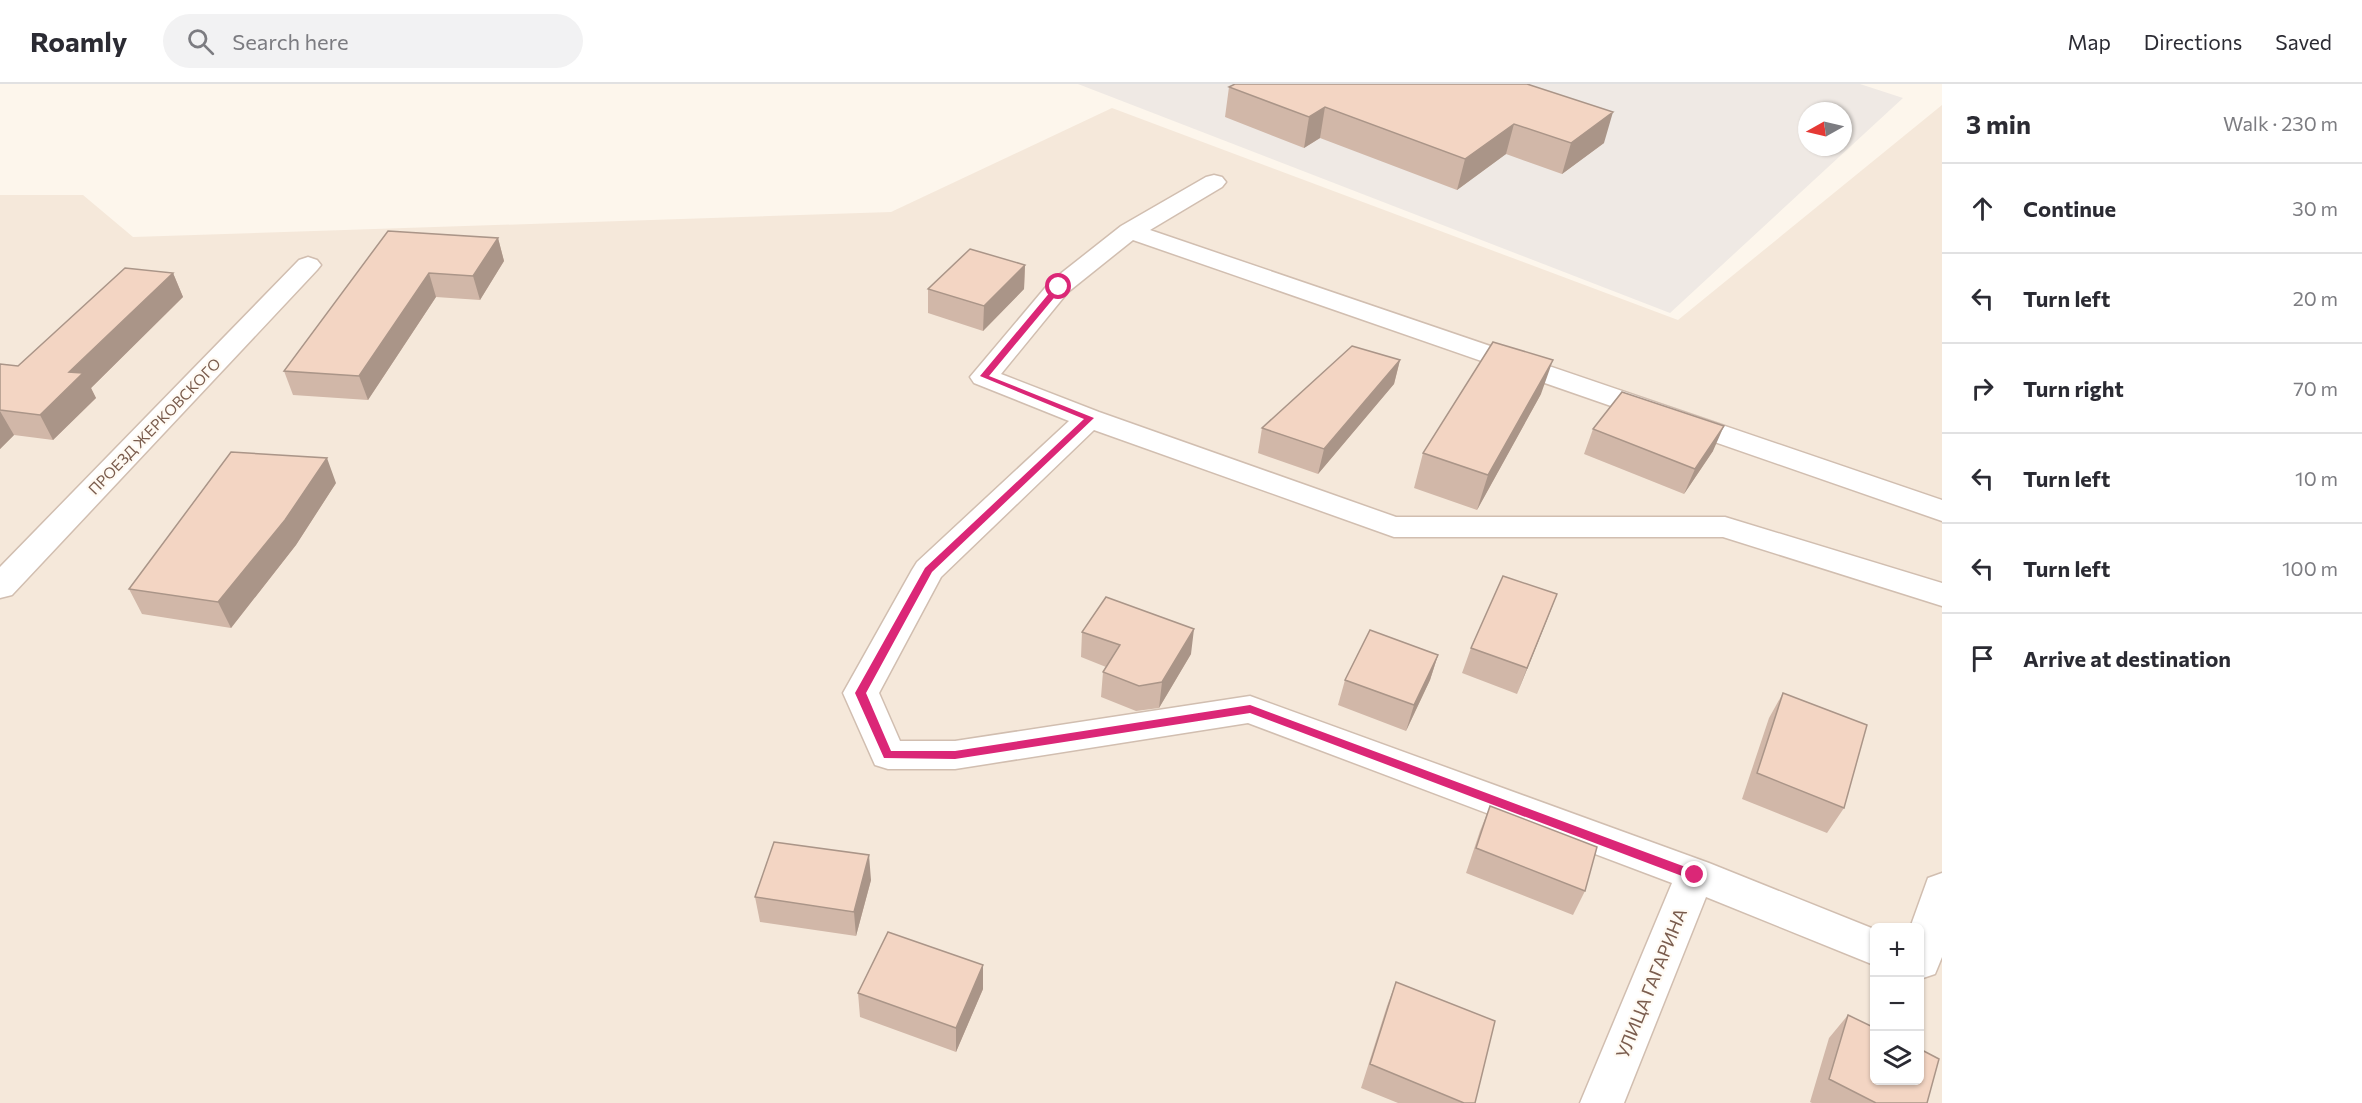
<!DOCTYPE html>
<html lang="en">
<head>
<meta charset="utf-8">
<style>
	body { margin:0; font-family:Commissioner,sans-serif; background:#f2f2f3; color:#2b2b33 }
	.controls { position:absolute; right:18px; bottom:18px; display:grid; overflow:hidden; border-radius:9px; box-shadow:0 2px 4px #0004 }
	.controls button { width:54px; height:54px; display:grid; place-items:center; padding:0; border:0; border-bottom:2px solid #e1e1e2; background:#fff; color:#2b2b33; font:30px sans-serif }
	.compass { position:absolute; left:1798px; top:18px; width:54px; height:54px; border-radius:50%; background:#fff; box-shadow:0 2px 4px #0004; rotate:262deg }
	.stop { position:absolute; width:18px; height:18px; margin:-14px; border:4px solid #db2777; border-radius:50%; background:#fff }
	.stop.end { background:#db2777; border-color:#fff; box-shadow:0 2px 6px #0008 }
	.list { margin:0; padding:0; list-style:none }
	h2 { display:flex; justify-content:space-between; align-items:center; height:78px; margin:0; padding:0 24px; font-size:26px }
	h2 small { font-size:20px; font-weight:400; color:#7c7c81 }
	.list li { display:grid; grid-template-columns:39px 1fr auto; gap:18px; align-items:center; box-sizing:border-box; height:90px; padding:0 24px; border-top:2px solid #e1e1e2 }
	.list b { display:block; font-size:22px; white-space:nowrap }
	.list em { font-size:20px; font-style:normal; color:#7c7c81 }
	.icon { flex:none; width:33px; height:33px; fill:none; stroke:currentColor; stroke-width:2; stroke-linecap:round; stroke-linejoin:round }
	.map { position:relative; flex:none; width:1942px; height:1019px; overflow:hidden }
	header { display:flex; align-items:center; gap:36px; box-sizing:border-box; height:84px; padding:0 30px; background:#fff; border-bottom:2px solid #e1e1e2 }
	header strong { font-size:28px }
	nav { display:flex; gap:33px; margin-inline-start:auto; font-size:21px }
	.search { width:420px; height:54px; background:#f2f2f3; display:flex; align-items:center; gap:15px; box-sizing:border-box; padding:0 21px; border-radius:33px; color:#7c7c81; font-size:22px }
	main { display:flex }
	aside { flex:1; background:#fff }
	.map>svg:first-child { display:block }
</style>
</head>
<body>
<header>
<strong>Roamly</strong>
<div class="search"><svg class="icon" aria-label="search" viewBox="0 0 24 24"><circle cx="10" cy="10" r="6"/><path d="M15 15l6 6"/></svg>Search here</div>
<nav><a>Map</a><a>Directions</a><a>Saved</a></nav>
</header>
<main>
<div class="map">
<svg width="1942" height="1019" viewBox="0 0 1942 1019">
	<rect width="100%" height="100%" fill="#fdf6ec"/>
	<path fill="#f5e8da" fill-rule="evenodd" d="M1942 21V1019H0V111H83L133 153 891 128 1112 24 1678 236ZM1874 844H1920V996H1874Z"/>
	<path fill="#efe9e4" fill-rule="evenodd" d="M1078 0H1860L1903 14 1670 229ZM1807 27H1843V63H1807Z"/>
	<g fill="none" stroke-linecap="round" stroke-linejoin="round">
		<g stroke="#d1beb0" stroke-width="3">
			<path id="minor" d="M1214 91 1222 93 1226 98 1222 103 1150 146 1942 416V437L1133 156 1068 208 1001 290 1099 328 1396 433H1725L1942 499V522L1723 453H1394L1094 346 941 493 879 609 900 657H955L1250 612 1709 779 1874 845V881L1706 813 1624 1019H1580L1672 799 1248 639 955 685H888L875 681 843 609 912 486 917 478 1069 337 974 299 970 293 1050 198 1121 142 1206 93Z
				M308 173 317 176 321 181 317 186 12 511 0 514V483L299 176Z
				M1942 789V873L1935 890 1920 895V844H1910L1928 794Z"/>
		</g>
		<use href="#minor" fill="#fff" fill-rule="evenodd"/>
	</g>
	<path fill="#d1b7a8" d="M1527 0 1604 59 1562 90 1506 70 1457 106 1320 54 1304 64 1225 33 1229 3Z
		M388 147 498 154 504 177 480 216 436 213 368 316 293 311 284 287Z
		M1025 181 1024 205 983 247 928 229V205Z
		M173 189 183 213 91 304 96 314 53 356 14 351 0 365V280L18 282Z
		M1400 276 1394 300 1318 390 1258 369 1262 344Z
		M1541 310 1477 426 1414 404 1423 369Z
		M1593 345 1713 367 1684 410 1584 370Z
		M336 399 296 461 231 544 142 530 129 505Z
		M1557 510 1517 610 1462 589 1471 564Z
		M1082 548 1191 570 1159 624 1136 627 1101 613 1103 588 1106 583 1081 573Z
		M1438 571 1430 596 1406 647 1338 621 1345 596Z
		M1783 609 1844 724 1827 749 1742 715 1769 634Z
		M1490 722 1585 807 1573 831 1466 789 1480 747Z
		M871 796 856 852 760 838 755 813Z
		M983 881V905L956 968 860 933 858 909Z
		M1396 898 1475 1019H1398L1361 1004 1387 922Z
		M1848 931 1927 1019H1812L1810 1018 1829 954Z"/>
	<path fill="#aa9588" d="M1325 23 1320 54 1304 64 1309 33Z
		M1613 28 1604 59 1562 90 1571 59Z
		M1514 40 1506 70 1457 106 1465 75Z
		M498 154 504 177 480 216 473 192Z
		M1025 181 1024 205 983 247 984 222Z
		M173 189 183 213 91 304 96 314 53 356 40 331 69 288Z
		M429 189 436 213 368 316 359 292Z
		M1400 276 1394 300 1318 390 1324 365Z
		M1553 276 1541 310 1477 426 1488 391Z
		M0 327 14 351 0 365Z
		M1724 342 1713 367 1684 410 1695 385Z
		M327 374 336 399 296 461 231 544 218 518Z
		M1557 510 1547 536 1517 610 1527 584Z
		M1194 545 1191 570 1159 624 1162 598Z
		M1438 571 1430 596 1406 647 1414 621Z
		M869 771 871 796 856 852 854 828Z
		M983 881V905L956 968V944Z"/>
	<path fill="#f3d5c3" stroke="#aa9588" stroke-width="1.5" d="M1235 0H1527L1613 28 1571 59 1514 40 1465 75 1325 23 1309 33 1229 3Z
		M388 147 498 154 473 192 429 189 359 292 284 287Z
		M970 165 1025 181 984 222 928 205Z
		M125 184 173 189 69 288 83 289 40 331 0 326V280L18 282Z
		M1493 258 1553 276 1488 391 1423 369Z
		M1352 262 1400 276 1324 365 1262 344Z
		M1622 308 1724 342 1695 385 1593 345Z
		M231 368 327 374 285 436 218 518 129 505Z
		M1503 492 1557 510 1527 584 1471 564Z
		M1106 513 1194 545 1162 598 1139 602 1103 588 1120 561 1082 548Z
		M1370 546 1438 571 1414 621 1345 596Z
		M1783 609 1867 641 1844 724 1757 689Z
		M1490 722 1597 763 1585 807 1476 764Z
		M774 758 869 771 854 828 755 813Z
		M888 848 983 881 956 944 858 909Z
		M1396 898 1495 937 1475 1019H1464L1370 980Z
		M1848 931 1875 944V996H1920V965L1939 975 1927 1019H1876L1829 995Z"/>
	<path fill="#db2777" d="M1056 201 1063 203 989 292 1094 334 932 488 866 609 891 667H955L1250 621 1699 788V795H1690L1250 629 955 675 884 674 855 609 925 484 1084 335 980 292Z"/>
	<g text-anchor="middle" dominant-baseline="central" stroke-width="4.5" stroke-linejoin="round" paint-order="stroke">
		<g font-size="15" fill="#7a5c4d" stroke="#fffaf3">
			<text transform="translate(154 342) rotate(-46)">ПРОЕЗД ЖЕРКОВСКОГО</text>
		</g>
		<g font-size="18" fill="#7a5c4d" stroke="#fffaf3">
			<text transform="translate(1651 899) rotate(-68)">УЛИЦА ГАГАРИНА</text>
		</g>
	</g>
</svg>
<div class="controls">
<button>+</button>
<button>−</button>
<button><svg class="icon" aria-label="layers" viewBox="0 0 24 24"><path d="M12 4l9 5-9 5-9-5zM3 14l9 5 9-5"/></svg></button>
</div>
<svg class="compass" viewBox="-18 -18 36 36"><path d="M0-13l5 13h-10z" fill="#e53935"/><path d="M0 13l5-13h-10z" fill="#7c7c81"/></svg>
<div class="stop" style="left:1059px;top:203px"></div>
<div class="stop end" style="left:1695px;top:791px"></div>
</div>
<aside>
<h2>3 min<small>Walk · 230 m</small></h2>
<ul class="list">
<li><svg class="icon" aria-label="ahead" viewBox="0 0 24 24"><path d="M12 20V5M6 11l6-6 6 6"/></svg><div><b>Continue</b></div><em>30 m</em></li>
<li><svg class="icon" aria-label="left" viewBox="0 0 24 24"><path d="M17 20v-9H6M10 6l-5 5 5 5"/></svg><div><b>Turn left</b></div><em>20 m</em></li>
<li><svg class="icon" aria-label="right" viewBox="0 0 24 24"><path d="M7 20v-9h11M14 6l5 5-5 5"/></svg><div><b>Turn right</b></div><em>70 m</em></li>
<li><svg class="icon" aria-label="left" viewBox="0 0 24 24"><path d="M17 20v-9H6M10 6l-5 5 5 5"/></svg><div><b>Turn left</b></div><em>10 m</em></li>
<li><svg class="icon" aria-label="left" viewBox="0 0 24 24"><path d="M17 20v-9H6M10 6l-5 5 5 5"/></svg><div><b>Turn left</b></div><em>100 m</em></li>
<li><svg class="icon" aria-label="arrive" viewBox="0 0 24 24"><path d="M6 21V4h12l-3 4 3 4H6"/></svg><div><b>Arrive at destination</b></div></li>
</ul>
</aside>
</main>
</body>
</html>
